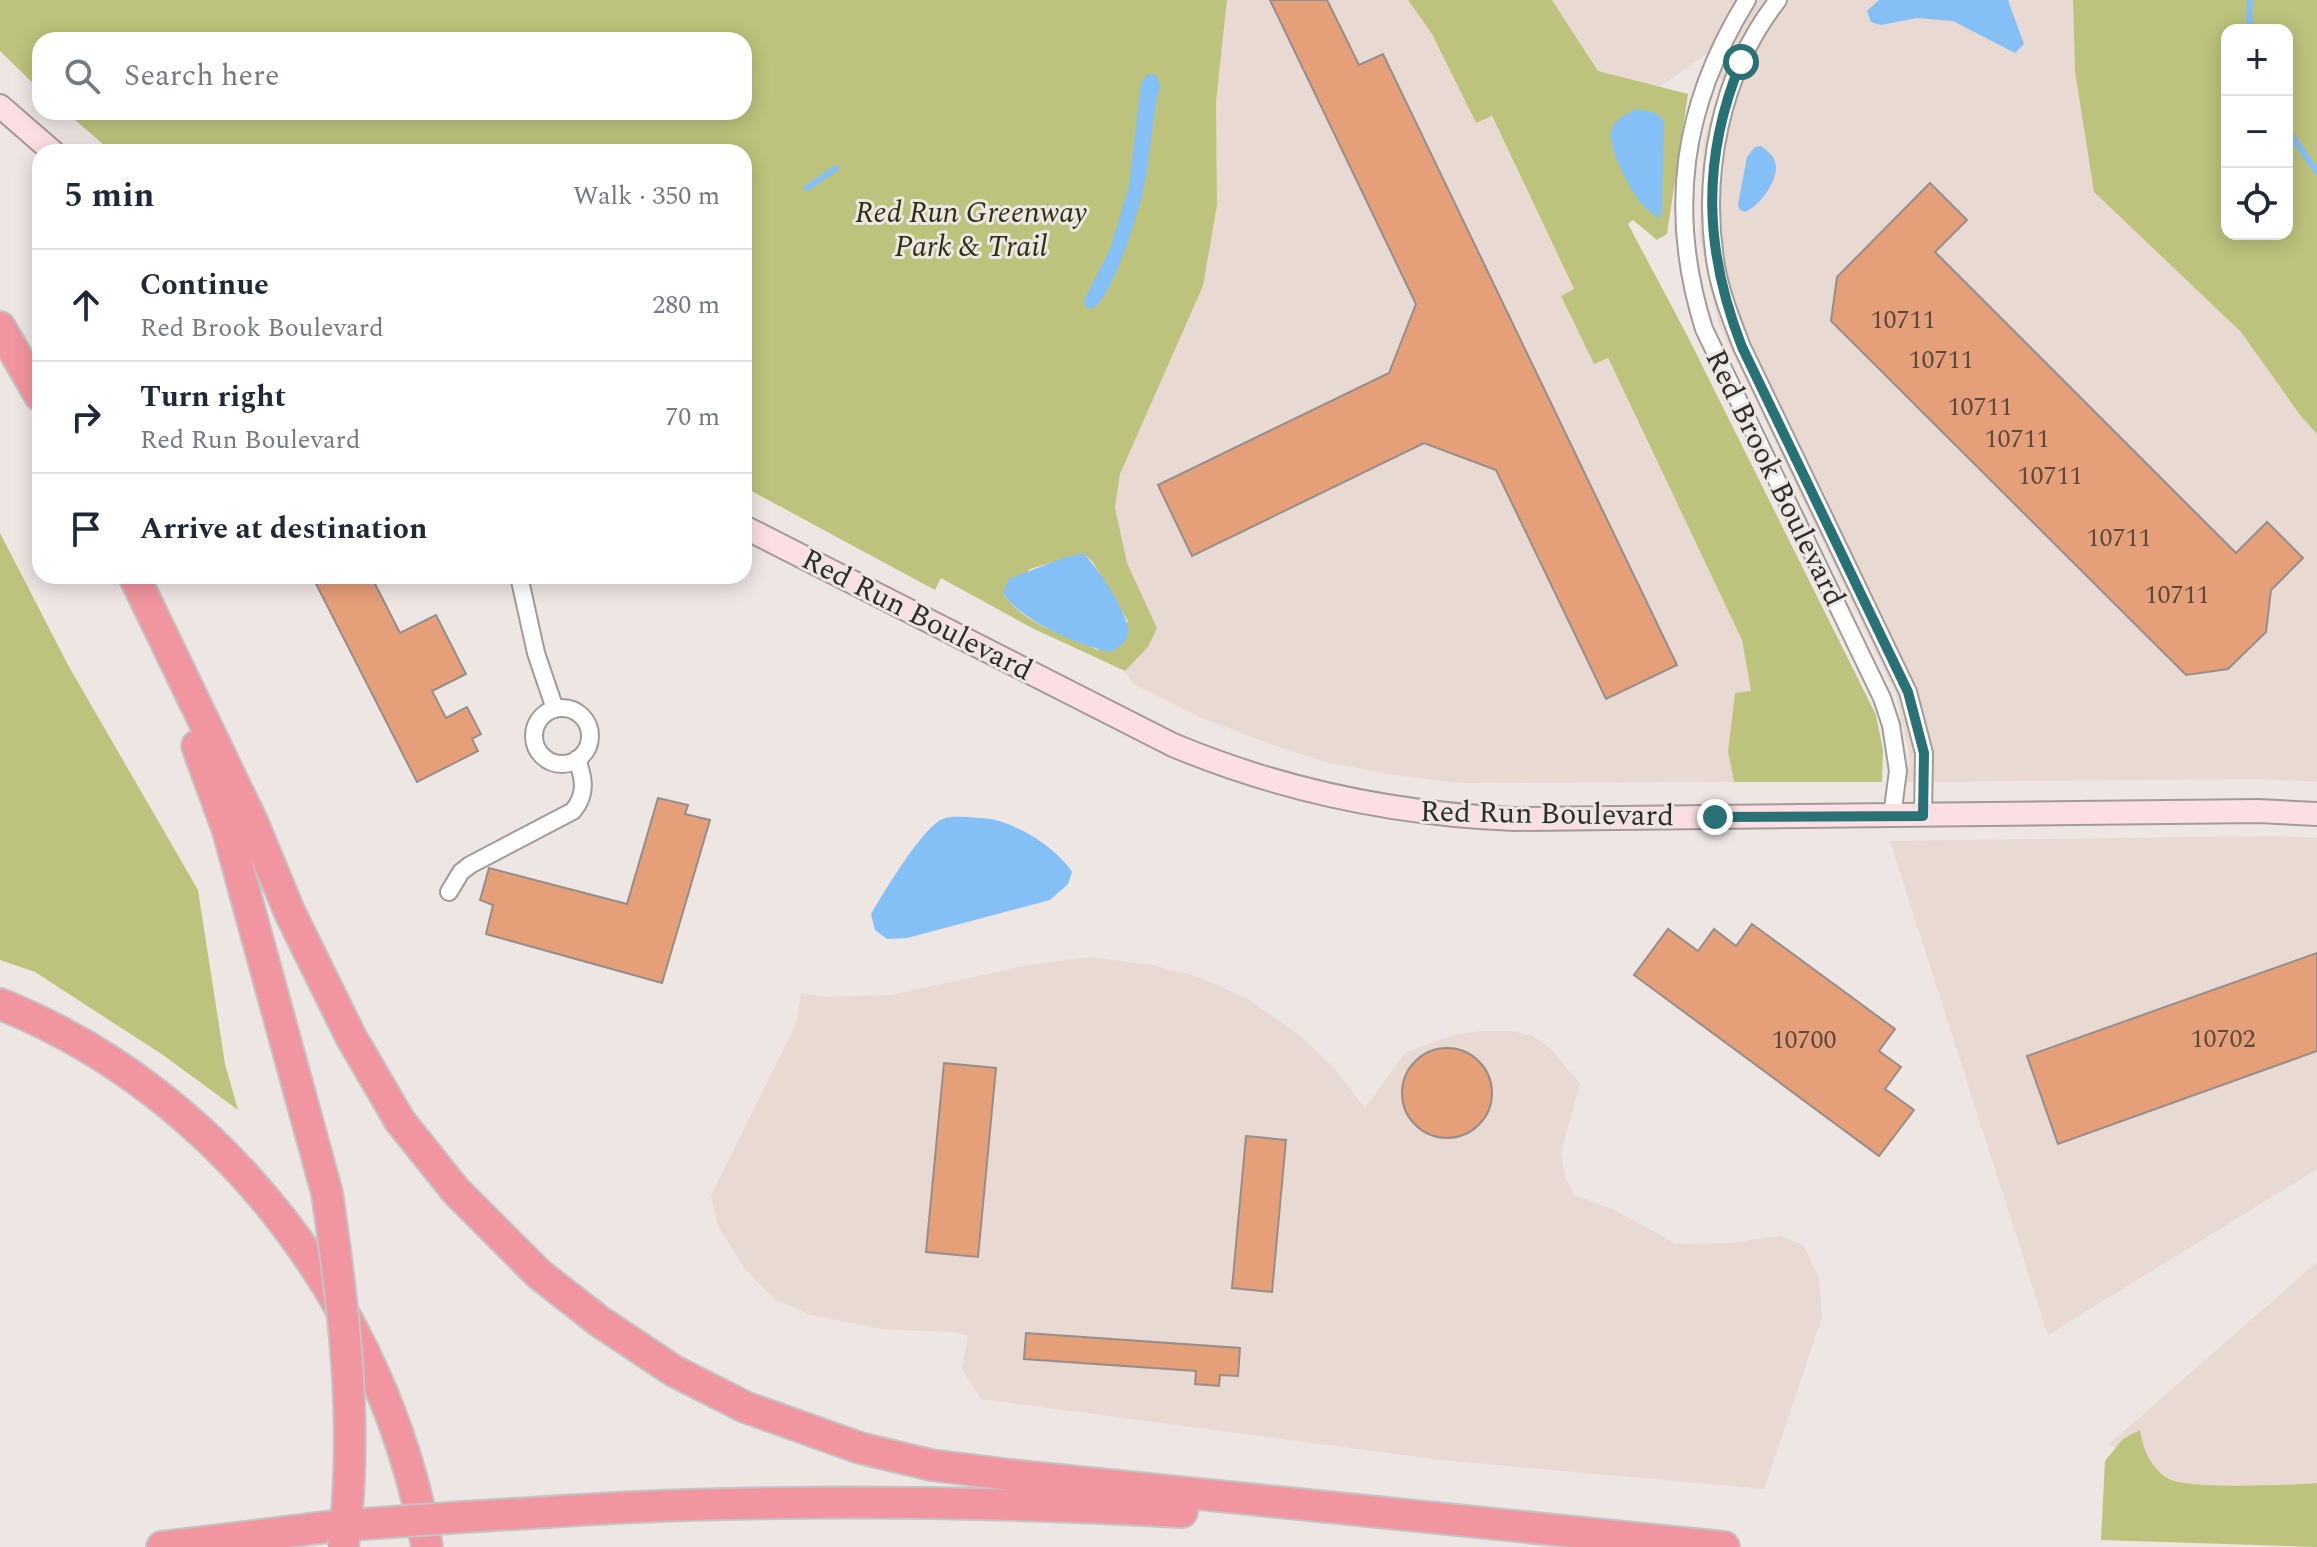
<!DOCTYPE html>
<html lang="en">
<head>
<meta charset="utf-8">
<style>
	body { margin:0; font-family:Spectral,serif; background:#f6f6f7; color:#1f2937 }
	.controls { position:absolute; right:24px; top:24px; display:grid; overflow:hidden; border-radius:16px; box-shadow:0 4px 20px #0003 }
	.controls button { width:72px; height:72px; display:grid; place-items:center; padding:0; border:0; border-bottom:2px solid #e0e1e3; background:#fff; color:#1f2937; font:40px sans-serif }
	.stop { position:absolute; width:24px; height:24px; margin:-18px; border:6px solid #287276; border-radius:50%; background:#fff }
	.stop.end { background:#287276; border-color:#fff; box-shadow:0 2px 8px #0008 }
	.list { margin:0; padding:0; list-style:none }
	h2 { display:flex; justify-content:space-between; align-items:center; height:104px; margin:0; padding:0 32px; font-size:34px }
	h2 small { font-size:26px; font-weight:400; color:#747a83 }
	.list li { display:grid; grid-template-columns:52px 1fr auto; gap:24px; align-items:center; box-sizing:border-box; height:112px; padding:0 32px; border-top:2px solid #e0e1e3 }
	.list b { display:block; font-size:30px; white-space:nowrap }
	.list p { margin:0; font-size:26px; white-space:nowrap; color:#747a83 }
	.list em { font-size:26px; font-style:normal; color:#747a83 }
	.icon { flex:none; width:44px; height:44px; fill:none; stroke:currentColor; stroke-width:2; stroke-linecap:round; stroke-linejoin:round }
	.map { position:relative; flex:none; width:2317px; height:1547px; overflow:hidden }
	.search { position:absolute; background:#fff; box-shadow:0 4px 20px #0003; left:32px; top:32px; width:720px; height:88px; display:flex; align-items:center; gap:20px; box-sizing:border-box; padding:0 28px; border-radius:24px; color:#747a83; font-size:30px }
	.panel { position:absolute; background:#fff; box-shadow:0 4px 20px #0003; left:32px; top:144px; width:720px; height:440px; border-radius:24px }
	.map>svg:first-child { display:block }
</style>
</head>
<body>
<div class="map">
<svg width="2317" height="1547" viewBox="0 0 2317 1547">
	<rect width="100%" height="100%" fill="#eee6e3"/>
	<path fill="#e8d9d2" d="M1227 0H1408L1432 34 1476 123 1491 116 1574 290 1561 296 1594 364 1607 358 1742 640 1751 691 1728 752 1734 782 1459 783 1394 775 1325 762 1278 747 1202 718 1133 684 1125 671 1148 647 1157 628 1127 563 1115 509 1120 474 1203 286 1217 205 1216 102Z
		M1552 0H2073L2075 72 2094 192 2241 332 2300 415 2317 434V782L2260 779 1908 782 1909 752 1896 695 1718 322 1699 235 1704 140 1722 82 1711 51 1659 87 1598 71Z
		M2271 836 2317 838V1169L2048 1335 1890 841Z
		M1088 957 1152 965 1199 977 1248 999 1303 1038 1334 1068 1365 1108 1405 1053 1453 1035 1479 1031H1512L1532 1036 1551 1049 1580 1084 1561 1152 1565 1177 1574 1195 1613 1209 1676 1244 1730 1243 1779 1236 1803 1245 1819 1278 1822 1317 1764 1489 1442 1460 981 1399 962 1369 968 1336 954 1332 881 1329 811 1315 774 1299 745 1269 718 1226 711 1195 797 1022 801 993 825 997 891 995 1029 965Z
		M2317 1262V1492L2176 1493 2109 1444Z"/>
	<path fill="#bdc37c" fill-rule="evenodd" d="M0 0H1227L1216 102 1217 205 1203 286 1120 474 1115 508 1127 563 1157 628 1148 647 1125 671 1032 628 941 578 935 590 744 487V152H112L66 112H744V40H40V90L0 51ZM1083 553 1092 561 1128 621 1098 650C1065 635 1023 624 1003 593L1030 569Z
		M1408 0H1552L1598 71 1688 94 1667 234 1657 240 1633 220 1628 224 1688 337 1876 715 1883 750 1882 782H1734L1728 752 1735 693 1751 691 1742 640 1608 358 1594 364 1561 296 1574 289 1492 116 1476 123 1432 34Z
		M2073 0H2317V434L2300 415 2241 332 2094 192 2075 72ZM2227 30H2287V234H2227Z
		M0 533 68 665 198 890 225 1064 238 1110 163 1055 35 972 0 960Z
		M2140 1430C2143 1449 2150 1467 2167 1478 2185 1490 2290 1485 2317 1483V1547L2101 1540 2105 1461 2123 1439Z"/>
	<path fill="#84bff5" d="M1879 0H2008L2024 44 2015 53 1953 21 1917 18 1881 25 1871 22 1867 11Z
		M1148 74 1156 75 1160 85C1151 120 1151 156 1143 191 1138 213 1111 303 1091 309L1085 306 1084 300 1110 249 1129 186 1141 83Z
		M1636 109 1653 112 1664 120 1662 210 1659 219C1652 214 1646 208 1640 202 1630 190 1605 142 1612 128 1617 118 1627 114 1636 109Z
		M1761 146C1768 152 1775 156 1776 166 1777 182 1760 206 1745 212L1739 209 1738 204 1747 157 1755 147Z
		M1083 553C1096 565 1132 618 1128 634 1126 643 1118 647 1111 652 1079 646 1020 620 1003 593L1009 579 1063 558Z
		M968 817C978 818 990 818 999 821 1025 829 1057 849 1072 872L1068 884 1050 900 907 938 887 939 875 930 871 914C883 894 923 826 943 819 949 816 960 817 968 817Z"/>
	<g fill="none" stroke-linecap="round" stroke-linejoin="round">
		<path stroke="#84bff5" stroke-width="6" d="M2250 0 2249 20 2253 30
			M2287 129 2317 172
			M807 188 836 168"/>
	</g>
	<path fill="#e59f79" stroke="#958e8a" stroke-width="2" d="M1270 0H1327L1359 65 1383 54 1677 665 1606 699 1496 470 1424 443 1192 556 1158 485 1389 373 1416 304Z
		M1930 183 1967 220 1935 252 2236 553 2267 522 2303 558 2271 590 2266 632 2228 669 2186 675 1831 321 1837 277Z
		M312 576H371L400 633 436 615 466 674 432 691 446 718 467 707 481 734 472 739 478 751 417 782Z
		M658 798 688 805 685 814 710 820 662 983 486 934 493 905 480 900 489 868 627 904Z
		M1752 924 1895 1029 1879 1051 1901 1067 1885 1089 1914 1110 1879 1156 1634 975 1668 929 1698 951 1714 929 1736 946Z
		M2317 953V1051L2058 1144 2027 1056Z
		M1402 1093a45 45 0 1 1 90 0a45 45 0 1 1-90 0Z
		M944 1063 996 1068 978 1257 926 1252Z
		M1246 1136 1286 1140 1272 1292 1232 1288Z
		M1026 1333 1240 1348 1238 1376 1220 1375 1219 1386 1195 1384 1196 1371 1024 1359Z"/>
	<g fill="none" stroke-linecap="round" stroke-linejoin="round">
		<g stroke="#a29b98" stroke-width="20">
			<path id="minor" d="M1747 0C1682 105 1667 211 1704 329L1882 698 1891 725 1898 771 1892 816
				M1778 0C1720 74 1701 175 1716 266 1721 294 1732 321 1742 347L1908 692 1924 753 1923 816
				M519 576 536 653 555 709
				M534 736a28 28 0 1 1 56 0a28 28 0 1 1-56 0Z
				M449 892 461 872 470 865 573 811C587 794 584 779 577 759"/>
		</g>
		<g stroke="#a29b98" stroke-width="26">
			<path id="secondary" d="M0 106 53 152
				M744 527 1173 745C1283 791 1395 814 1514 819L2258 811 2317 814"/>
		</g>
		<g stroke="#c5c4c4" stroke-width="34">
			<path id="motorway" d="M0 327 40 396
				M134 576 252 821 290 913 351 1037 400 1121 456 1191 539 1274 599 1321 674 1371 745 1407 860 1448 931 1465 1011 1475 1724 1547
				M197 746 228 831 327 1193
				M0 1004C225 1094 386 1311 427 1547
				M463 1517C538 1513 613 1507 688 1505 853 1500 1018 1503 1182 1512
				M162 1547 335 1526"/>
		</g>
		<use href="#minor" stroke="#fff" stroke-width="16"/>
		<use href="#secondary" stroke="#fbdfe2" stroke-width="22"/>
		<use href="#motorway" stroke="#f195a0" stroke-width="30"/>
		<g stroke="#c5c4c4" stroke-width="34" stroke-linecap="butt">
			<path id="motorway-bridge" d="M327 1193C344 1309 359 1430 343 1547
				M335 1526 463 1517"/>
		</g>
		<use href="#motorway-bridge" stroke="#f195a0" stroke-width="30"/>
	</g>
	<g fill="none" stroke-linecap="round" stroke-linejoin="round">
		<path stroke="#287276" stroke-width="10" d="M1715 817 1923 816 1924 753 1908 692 1742 347C1704 250 1701 159 1741 62"/>
	</g>
	<g text-anchor="middle" dominant-baseline="central" stroke-width="6" stroke-linejoin="round" paint-order="stroke">
		<g font-size="26" fill="#5d4a3f">
			<text x="1903" y="320">10711</text>
			<text x="1941" y="360">10711</text>
			<text x="1980" y="407">10711</text>
			<text x="2017" y="439">10711</text>
			<text x="2050" y="476">10711</text>
			<text x="2119" y="538">10711</text>
			<text x="2177" y="595">10711</text>
			<text x="2223" y="1039">10702</text>
			<text x="1804" y="1040">10700</text>
		</g>
		<g font-size="30" font-style="italic" fill="#2e300f" stroke="#eee6e3">
			<text x="971" y="213">Red Run Greenway<tspan x="971" dy="34">Park &amp; Trail</tspan></text>
		</g>
		<g font-size="30" fill="#302d2c" stroke="#eee6e3">
			<text transform="translate(1775 478) rotate(64)">Red Brook Boulevard</text>
			<text transform="translate(917 615) rotate(27)">Red Run Boulevard</text>
			<text transform="translate(1547 814) rotate(1)">Red Run Boulevard</text>
		</g>
	</g>
</svg>
<div class="controls">
<button>+</button>
<button>−</button>
<button><svg class="icon" aria-label="locate" viewBox="0 0 24 24"><circle cx="12" cy="12" r="6"/><path d="M12 2v4M12 18v4M2 12h4M18 12h4"/></svg></button>
</div>
<div class="stop" style="left:1741px;top:62px"></div>
<div class="stop end" style="left:1715px;top:817px"></div>
<div class="search"><svg class="icon" aria-label="search" viewBox="0 0 24 24"><circle cx="10" cy="10" r="6"/><path d="M15 15l6 6"/></svg>Search here</div>
<section class="panel">
<h2>5 min<small>Walk · 350 m</small></h2>
<ul class="list">
<li><svg class="icon" aria-label="ahead" viewBox="0 0 24 24"><path d="M12 20V5M6 11l6-6 6 6"/></svg><div><b>Continue</b><p>Red Brook Boulevard</p></div><em>280 m</em></li>
<li><svg class="icon" aria-label="right" viewBox="0 0 24 24"><path d="M7 20v-9h11M14 6l5 5-5 5"/></svg><div><b>Turn right</b><p>Red Run Boulevard</p></div><em>70 m</em></li>
<li><svg class="icon" aria-label="arrive" viewBox="0 0 24 24"><path d="M6 21V4h12l-3 4 3 4H6"/></svg><div><b>Arrive at destination</b></div></li>
</ul>
</section>
</div>
</body>
</html>
